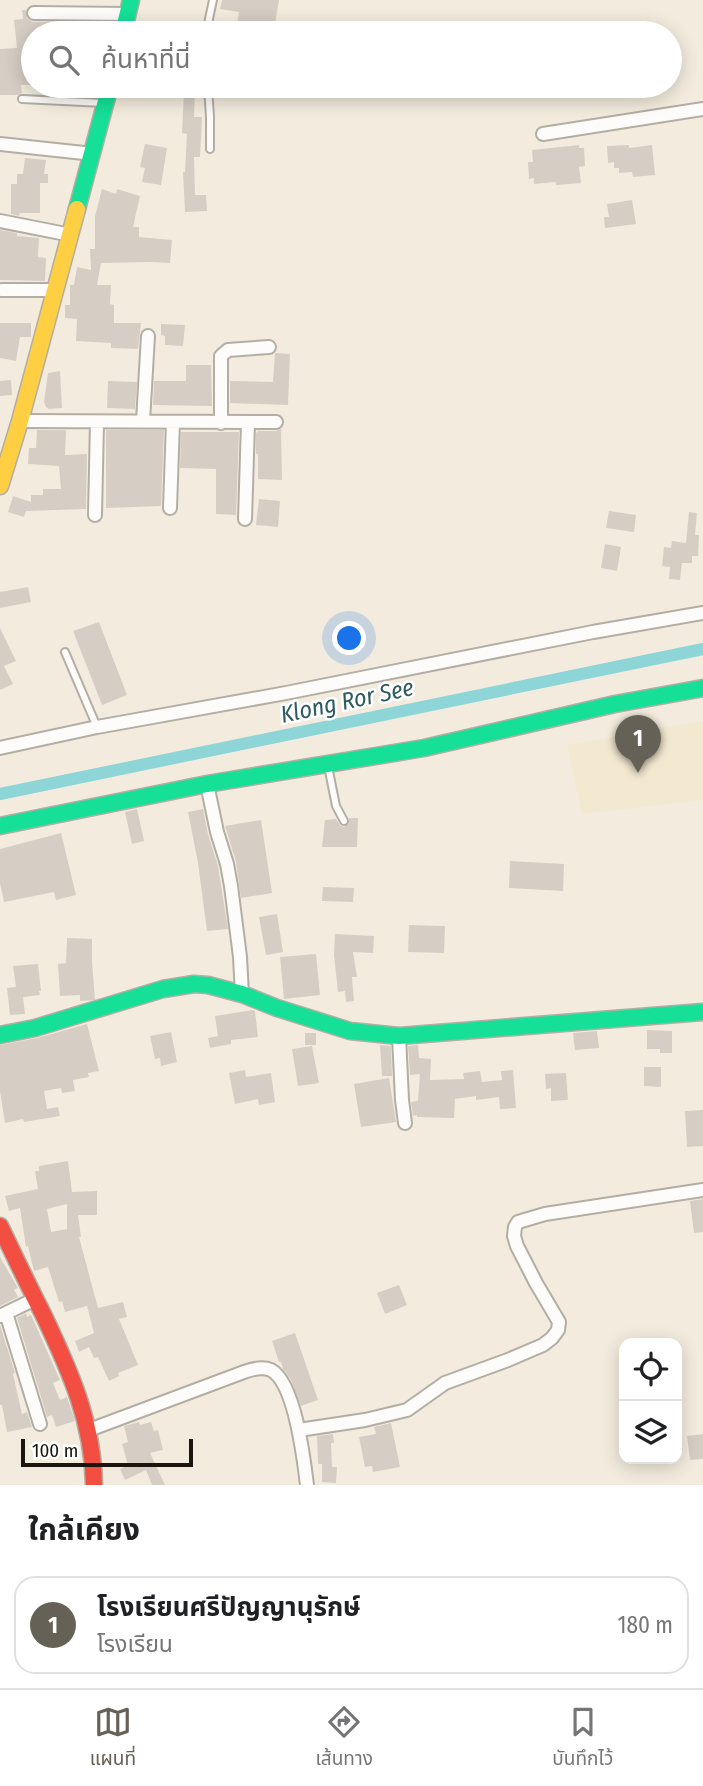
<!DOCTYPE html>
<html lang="th">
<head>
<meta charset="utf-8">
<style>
	body { margin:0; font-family:"Fira Sans Condensed","Noto Sans Thai",sans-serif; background:#f2f2f2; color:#202124 }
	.controls { position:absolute; right:21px; bottom:21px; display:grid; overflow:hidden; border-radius:14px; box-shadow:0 4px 18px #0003 }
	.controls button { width:63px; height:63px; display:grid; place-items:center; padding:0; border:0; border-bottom:2px solid #e0e0e0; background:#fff; color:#202124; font:35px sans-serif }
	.scale { position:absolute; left:21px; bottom:18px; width:172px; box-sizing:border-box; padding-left:7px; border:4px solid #1a160d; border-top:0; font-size:19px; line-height:24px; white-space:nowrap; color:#1a160d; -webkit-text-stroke:5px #fff; paint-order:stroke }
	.you { position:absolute; left:350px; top:639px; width:24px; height:24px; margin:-18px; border:5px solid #fff; border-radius:50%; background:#1a73e8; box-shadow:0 0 0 10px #1a73e833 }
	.badge { display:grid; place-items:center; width:46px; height:46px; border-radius:50%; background:#666156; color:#fff; font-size:23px; font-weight:700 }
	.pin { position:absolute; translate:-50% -58px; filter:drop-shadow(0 2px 4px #0008) }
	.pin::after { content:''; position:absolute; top:37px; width:24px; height:21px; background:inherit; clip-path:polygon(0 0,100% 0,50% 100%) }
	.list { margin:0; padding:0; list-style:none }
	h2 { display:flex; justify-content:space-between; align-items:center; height:91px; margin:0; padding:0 28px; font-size:30px }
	h2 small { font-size:23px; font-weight:400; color:#757577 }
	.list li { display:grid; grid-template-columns:46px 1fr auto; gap:21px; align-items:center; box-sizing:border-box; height:98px; margin:0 14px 14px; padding:0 14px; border:2px solid #e0e0e0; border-radius:21px }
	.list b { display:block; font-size:26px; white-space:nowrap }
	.list p { margin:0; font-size:23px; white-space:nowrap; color:#757577 }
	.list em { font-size:23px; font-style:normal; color:#757577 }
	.icon { flex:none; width:38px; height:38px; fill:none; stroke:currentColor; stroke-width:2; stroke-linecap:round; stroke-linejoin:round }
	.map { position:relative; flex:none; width:703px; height:1485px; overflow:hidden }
	.search { position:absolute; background:#fff; box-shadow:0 4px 18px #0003; left:21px; right:21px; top:21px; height:77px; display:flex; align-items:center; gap:18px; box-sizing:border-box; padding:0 24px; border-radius:38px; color:#757577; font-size:26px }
	.sheet { height:203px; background:#fff }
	nav { display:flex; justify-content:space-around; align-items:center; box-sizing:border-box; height:98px; border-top:2px solid #e0e0e0; background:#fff; font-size:19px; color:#757577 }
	nav a { display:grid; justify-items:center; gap:4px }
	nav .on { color:#666156 }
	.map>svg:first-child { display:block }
</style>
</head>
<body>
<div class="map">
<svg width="703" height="1485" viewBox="0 0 703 1485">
	<rect width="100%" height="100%" fill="#f3ecde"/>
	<path fill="#f3e8d0" d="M703 721V800L582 814 567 745Z"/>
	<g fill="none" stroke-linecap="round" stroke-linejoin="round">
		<path stroke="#8ed5d7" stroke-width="12" d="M0 794 703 649"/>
	</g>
	<path fill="#d6cec5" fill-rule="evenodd" d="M222 0H279L274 30 237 23 239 12 220 9Z
		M22 10H26L27 18 33 22H75L76 33H33V85H21L22 93 18 95H0V49L17 48 14 20 23 19Z
		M184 90 195 91 194 117H202L200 157H194L195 195H206L207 211 185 212 183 172H185L187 134 182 133Z
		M145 144 167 148 161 185 142 182 145 168 140 167Z
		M579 145V148H584L585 166 579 167 581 183 556 185V182L534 184V178L529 179 528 162H533L532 150Z
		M629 145V148L652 145 655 175 633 177 632 172 619 173V168H614V162L608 163 607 146Z
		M25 158 46 160 44 174H48V183H40V213H20L19 216 11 214V184H17V174H23Z
		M102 189 116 194 117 189 140 196 133 227H139V237L172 240 170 263 150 262 101 263 97 285H111L110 304 114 305V323H141L138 349 111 348V343L76 341 77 319 65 318V305H70V285H74L77 267 91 270 90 249H95V216Z
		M632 200 636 224 605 228 604 217H609L607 204Z
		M0 230 17 233V236L39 238 38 257 46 258 45 281 0 280Z
		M0 323H31V337H20L16 361 0 358Z
		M161 324 185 325 183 346 165 345V336L161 335Z
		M275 353 290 354 288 405 230 403V381L273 382Z
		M186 365H211L212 406 153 405 154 381H186Z
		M60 371 62 408 49 409 46 407 44 402 48 373Z
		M11 380 12 395 0 396V381Z
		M108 381 137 382 135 409 107 408Z
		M281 429 282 480 258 479V454H256V433L258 431H276Z
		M37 430H66L65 455 87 454 86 509 26 511 24 517 8 512 13 496 31 502V495H43V489H61L59 466 28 464 29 448H36Z
		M106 430H164L161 506 106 508Z
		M181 432H239L236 515 216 514V469L180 468Z
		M259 499 280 501 278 527 256 525Z
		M609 511 636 515 634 532 606 528Z
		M689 512 697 513 695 535H699L698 556H692V563H682L680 580 669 579 670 567 662 566 664 547 671 548 672 541 686 543Z
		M605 544 621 547 617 571 601 568Z
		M28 587 31 602 0 608V592Z
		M99 622 127 695 102 705 73 631Z
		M0 628 16 661 4 666 13 684 0 690Z
		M137 809 144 841 132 844 125 812Z
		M203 809 208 834 218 866 228 929 207 931 198 863 188 812Z
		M349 818H358L357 847H322L325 820 336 819 340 825 344 827 349 823Z
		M261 820 272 893 241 898 236 862 225 826Z
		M61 833 76 895 56 900 54 892 4 902 0 883V849Z
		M510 861 564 864 563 891 509 888Z
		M323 887 354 888 353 902 322 901Z
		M277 914 283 952 266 955 259 917Z
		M409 925 445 926 444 953 408 952Z
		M335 934 374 936 373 953 353 952 357 977H352L354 1001 346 1002 345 991 338 992 334 955Z
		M67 938 92 939V962L95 1000 80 1001V995L60 996 58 964 66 963Z
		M316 954 320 995 284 999 280 957Z
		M38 964 41 991H39L40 995 23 997 25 1014 10 1015 7 988 16 987 13 966Z
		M253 1010 255 1011 258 1037 231 1040V1044L210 1048 208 1038 218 1036 215 1016Z
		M87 1024 99 1071 88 1073 89 1077 73 1080 75 1091 62 1093 61 1088 44 1091 47 1109 58 1107 60 1116 24 1122 23 1119 5 1123 0 1091V1045L37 1038Z
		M647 1030 672 1031V1053H660V1049H647Z
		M597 1031 599 1048 575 1050 573 1033Z
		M171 1032 177 1062 161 1066 160 1058 155 1059 150 1036Z
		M305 1033H316V1045H305Z
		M380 1045 391 1046 392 1076H382Z
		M418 1045 419 1058 431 1059 430 1080 464 1079 463 1073 480 1071 482 1082 502 1080 501 1071 513 1070 516 1108 500 1109 499 1097 476 1100V1096L455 1099 454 1118 417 1117V1115L413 1116 411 1102 418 1101 420 1074 410 1075 408 1046Z
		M312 1046 319 1083 298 1086 292 1049Z
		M644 1067H661V1087L644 1086Z
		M245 1070 246 1077 271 1073 275 1102 259 1105 258 1099 235 1104 229 1073Z
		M566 1073 568 1100 551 1101V1088L546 1089 545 1074Z
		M389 1078 396 1122 361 1127 354 1084Z
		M703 1110V1146L687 1147 685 1111Z
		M68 1161 72 1192 97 1191V1215H78L81 1237H79L98 1308 123 1302 127 1317 119 1319 138 1365 118 1373 119 1376 109 1381 98 1357 94 1358 89 1347 79 1352 75 1341 94 1333 87 1306 65 1312 62 1301 59 1302 48 1267 34 1271 28 1246 26 1247 20 1208 9 1211 5 1196 38 1189 35 1171H39V1166ZM67 1204V1229L51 1232 47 1209Z
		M703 1199V1232L694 1233 690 1201Z
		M0 1257 18 1288 14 1290 18 1297 0 1306Z
		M399 1285 407 1305 385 1314 377 1293Z
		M26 1313 27 1317 31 1315 60 1380 53 1383 60 1400 67 1397 75 1421 56 1427 52 1415 47 1417 17 1318Z
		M0 1325 15 1373 13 1374 22 1414 27 1412 32 1427 7 1432 2 1405H0Z
		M295 1333 318 1400 301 1406 291 1380 283 1369 281 1362H279L272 1341Z
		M139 1422 140 1425 151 1422 154 1431 158 1430 163 1450 150 1453 165 1485H152L146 1470 125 1480 120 1469 128 1465 122 1444 128 1442 124 1426Z
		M391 1423 400 1467 373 1472 372 1466 365 1467 359 1437 376 1434 374 1427Z
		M333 1434 334 1443H331L332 1467H337L336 1483 322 1482V1464H318L317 1436Z
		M703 1434V1459L690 1460 687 1436Z"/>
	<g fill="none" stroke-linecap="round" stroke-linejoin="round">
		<g stroke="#b3aea4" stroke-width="10">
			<path id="lane" d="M206 33 213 0
				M208 86 210 117V149
				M22 99 104 103
				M65 652 97 727
				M328 766 336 806 344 821"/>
		</g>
		<g stroke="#b3aea4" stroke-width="16">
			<path id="street" d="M34 13 128 14
				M543 134 703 109
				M0 144 93 154
				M0 221 71 235
				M2 290H56
				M20 421 276 422
				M143 421 148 336
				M221 423V356L228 350 269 347
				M170 508 173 422
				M95 515 97 422
				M245 519 248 423
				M0 748 97 727 286 693 593 632 703 613
				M207 784 217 832 227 864 231 886 240 957 242 994
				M399 1036 402 1100 405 1123
				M6 1313 40 1424
				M0 1316 35 1299
				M89 1430 244 1372C252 1369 262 1366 271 1370 295 1383 304 1460 307 1485
				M299 1430 365 1420 407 1410 445 1383 508 1360 543 1345 552 1338 558 1330 559 1322 536 1283 517 1246 514 1236 515 1227 518 1222 545 1214 703 1190"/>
		</g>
		<g stroke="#b3aea4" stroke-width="19">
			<path id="fast" d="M123 33 131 0
				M77 209 110 86
				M0 826 207 784 424 748 615 704 703 688
				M0 1035 35 1028 163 989 194 984 208 985 242 994 277 1008 350 1031 399 1036 703 1012"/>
		</g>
		<g stroke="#b3aea4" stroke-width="19">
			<path id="slow" d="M0 486 20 421 77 209"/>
		</g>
		<g stroke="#b3aea4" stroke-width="19">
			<path id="jam" d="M0 1226C14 1255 28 1285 43 1314 70 1371 93 1422 94 1485"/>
		</g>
		<use href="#lane" stroke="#fdfcfa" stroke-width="6"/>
		<use href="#street" stroke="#fdfcfa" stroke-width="12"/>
		<use href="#fast" stroke="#16e098" stroke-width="16"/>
		<use href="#slow" stroke="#ffcf43" stroke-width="16"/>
		<use href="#jam" stroke="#f24e42" stroke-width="16"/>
	</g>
	<g text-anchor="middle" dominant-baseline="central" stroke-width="5" stroke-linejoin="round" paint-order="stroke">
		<g font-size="24" font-style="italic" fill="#2d5b5f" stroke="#fff">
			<text transform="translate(347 701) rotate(-12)">Klong Ror See</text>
		</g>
	</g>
</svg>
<div class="controls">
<button><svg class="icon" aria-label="locate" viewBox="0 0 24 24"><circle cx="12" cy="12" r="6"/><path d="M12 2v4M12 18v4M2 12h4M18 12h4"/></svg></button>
<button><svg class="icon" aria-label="layers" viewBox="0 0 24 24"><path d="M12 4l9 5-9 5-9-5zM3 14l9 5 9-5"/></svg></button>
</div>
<div class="scale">100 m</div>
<div class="you"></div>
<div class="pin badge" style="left:638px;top:773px">1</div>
<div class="search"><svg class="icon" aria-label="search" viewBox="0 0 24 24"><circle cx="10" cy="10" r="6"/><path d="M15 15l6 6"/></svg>ค้นหาที่นี่</div>
</div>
<section class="sheet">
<h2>ใกล้เคียง<small></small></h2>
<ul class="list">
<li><span class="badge">1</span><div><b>โรงเรียนศรีปัญญานุรักษ์</b><p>โรงเรียน</p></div><em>180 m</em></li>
</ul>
</section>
<nav>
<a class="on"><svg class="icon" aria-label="map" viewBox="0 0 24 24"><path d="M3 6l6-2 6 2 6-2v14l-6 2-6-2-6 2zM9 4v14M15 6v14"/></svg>แผนที่</a>
<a><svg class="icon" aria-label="directions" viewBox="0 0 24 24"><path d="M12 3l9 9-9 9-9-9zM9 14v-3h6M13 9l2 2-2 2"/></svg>เส้นทาง</a>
<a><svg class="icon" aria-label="saved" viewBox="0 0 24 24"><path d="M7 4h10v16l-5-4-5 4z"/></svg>บันทึกไว้</a>
</nav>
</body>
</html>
